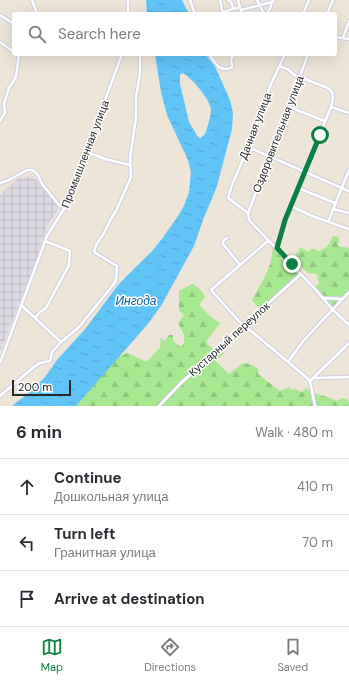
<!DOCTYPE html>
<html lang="en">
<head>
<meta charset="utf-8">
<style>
	body { margin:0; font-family:"DM Sans",sans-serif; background:#f7f7f7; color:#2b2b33 }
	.scale { position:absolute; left:12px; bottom:10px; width:59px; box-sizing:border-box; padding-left:4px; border:2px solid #282828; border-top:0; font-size:11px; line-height:14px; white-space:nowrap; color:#282828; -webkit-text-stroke:3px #fff; paint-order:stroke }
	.stop { position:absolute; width:12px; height:12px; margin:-9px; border:3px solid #0b8043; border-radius:50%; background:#fff }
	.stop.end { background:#0b8043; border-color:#fff; box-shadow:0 1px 4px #0008 }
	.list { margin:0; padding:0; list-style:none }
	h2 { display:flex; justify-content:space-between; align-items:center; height:52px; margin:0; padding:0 16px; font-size:17px }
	h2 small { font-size:13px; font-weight:400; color:#7c7c81 }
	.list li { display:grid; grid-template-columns:26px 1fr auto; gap:12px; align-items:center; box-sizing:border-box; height:56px; padding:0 16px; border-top:1px solid #e1e1e2 }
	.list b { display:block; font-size:15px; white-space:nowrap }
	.list p { margin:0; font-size:13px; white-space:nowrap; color:#7c7c81 }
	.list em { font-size:13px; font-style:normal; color:#7c7c81 }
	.icon { flex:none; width:22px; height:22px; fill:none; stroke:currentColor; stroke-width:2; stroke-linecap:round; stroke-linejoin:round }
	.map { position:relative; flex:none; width:349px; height:406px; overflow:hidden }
	.search { position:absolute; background:#fff; box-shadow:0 4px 16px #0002; left:12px; right:12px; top:12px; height:44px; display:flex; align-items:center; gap:10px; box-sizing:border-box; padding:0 14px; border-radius:4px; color:#7c7c81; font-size:15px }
	.sheet { height:220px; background:#fff }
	nav { display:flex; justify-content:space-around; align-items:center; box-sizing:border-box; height:56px; border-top:1px solid #e1e1e2; background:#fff; font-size:11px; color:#7c7c81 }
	nav a { display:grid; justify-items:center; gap:2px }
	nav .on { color:#0b8043 }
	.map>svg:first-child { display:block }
</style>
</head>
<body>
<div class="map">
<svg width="349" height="406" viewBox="0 0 349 406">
	<defs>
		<pattern id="industrial-grid" width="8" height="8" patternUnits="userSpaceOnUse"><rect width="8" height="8" fill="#ddd9e3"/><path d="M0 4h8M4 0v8" fill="none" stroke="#bebac3"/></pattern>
		<pattern id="forest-firs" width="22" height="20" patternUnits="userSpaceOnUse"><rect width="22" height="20" fill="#a6e78f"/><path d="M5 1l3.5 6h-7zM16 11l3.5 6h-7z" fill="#8fc67b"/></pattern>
		<pattern id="water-ripples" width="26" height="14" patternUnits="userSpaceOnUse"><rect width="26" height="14" fill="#61c4f7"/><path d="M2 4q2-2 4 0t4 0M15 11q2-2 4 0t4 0" fill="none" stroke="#54a8d4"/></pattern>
	</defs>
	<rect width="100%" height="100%" fill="#ece5d8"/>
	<path fill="url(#industrial-grid)" d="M33 176 59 208 47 226 35 263 0 352V195L17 179Z"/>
	<path fill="url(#forest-firs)" d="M333 236 339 237 338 246 349 248V290L335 306H332L315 288 319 283 317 274 308 273 300 265 295 268 297 270 298 277 261 310 252 300C263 279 272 270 273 245L291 264 300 247 309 252 311 248 319 251 327 247Z
		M192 284C199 287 202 291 205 297L199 305 212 318 220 323 206 342 215 351 224 353 216 361 229 374 243 363 249 364 258 368V374L280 391 289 387 292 390 295 389 302 392 306 388C315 397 327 394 336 401L342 398 347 399 349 402V406H76L119 356 127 353 145 361 149 360 161 346 160 338 165 341 169 335H173V341L181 347 184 343V335L178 323 184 315 179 311V291Z"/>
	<path fill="url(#water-ripples)" fill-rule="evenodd" d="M146 0H182L189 14H147Z
		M155 54H205L214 65 218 73 230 100 233 113 232 129 217 186 203 220 194 246 161 306 147 325 76 406H12L31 391 45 377 57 360 86 328 118 285 153 250 161 240 176 219 184 206 189 192 191 172 188 160 167 115 161 92ZM182 73C191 76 210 100 211 109 211 115 209 122 207 128 206 132 205 135 201 138L198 137 189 122 180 84V75Z"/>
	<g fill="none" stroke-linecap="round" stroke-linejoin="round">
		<g stroke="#cdcfe2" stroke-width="4.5">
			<path id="minor" d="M32 0 37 14
				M190 0 195 14
				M220 0 223 14
				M228 0 231 2 233 8
				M238 0 242 14
				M257 0 264 14
				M241 10 272 2 274 0
				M223 12 240 7
				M128 14V0
				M266 14 270 9 272 2
				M303 14 309 0
				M327 14 333 0
				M0 15 14 24
				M335 37 349 39
				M343 38 349 21
				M0 42 14 52
				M209 54C214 62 221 74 232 67L231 58 235 54
				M285 54 271 84 248 147 232 185 228 198 248 213 249 220 315 289 333 310 349 325
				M289 107 325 121
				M331 107 349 113
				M0 121 5 113 4 104 9 88 16 77 19 54
				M248 147 349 191
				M87 152 105 159 130 165
				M0 183 9 180 27 170H33L38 175 42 184 59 205 65 209
				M298 188 335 203
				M291 206 312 216 349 229
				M333 209 349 213
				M248 213 289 107 308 54
				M328 222 349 170
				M227 238 223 241V244L240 265
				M269 240 211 290 238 320 307 378 310 381 315 406
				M277 248 285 221 331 107C333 99 335 93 328 88L294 75 289 70 280 66
				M324 298 343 299
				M21 305 61 342
				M35 318 40 312 46 308 69 265 70 251 45 241
				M288 362 304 340 349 292
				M0 363 47 236 67 204 122 54
				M314 378 349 377
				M310 381 349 343
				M0 396 35 366 40 363 50 361 52 352 61 342 79 327 113 285 116 280 117 266 94 252 96 245 104 233 111 219 116 211 131 177 130 158 136 117V97L140 74V54
				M159 406 181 383 216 351 236 335 250 320 301 274"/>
		</g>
		<use href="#minor" stroke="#fff" stroke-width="2.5"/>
	</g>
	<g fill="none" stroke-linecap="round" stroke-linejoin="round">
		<path stroke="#0b8043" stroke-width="5" d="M292 264 277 248 285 220 320 135"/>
	</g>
	<g text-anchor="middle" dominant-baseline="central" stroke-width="3" stroke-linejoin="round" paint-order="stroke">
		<g font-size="11" fill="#282828" stroke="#fff">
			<text transform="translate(255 126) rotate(-69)">Дачная улица</text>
			<text transform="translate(278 134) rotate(-69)">Оздоровительная улица</text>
			<text transform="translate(85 154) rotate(-69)">Промышленная улица</text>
			<text transform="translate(229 339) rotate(-42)">Кустарный переулок</text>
		</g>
		<g font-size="12" font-style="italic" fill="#035ea0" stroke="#fff">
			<text x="136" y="301">Ингода</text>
		</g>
	</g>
</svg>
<div class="scale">200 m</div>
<div class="stop" style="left:320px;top:135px"></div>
<div class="stop end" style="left:292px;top:264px"></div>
<div class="search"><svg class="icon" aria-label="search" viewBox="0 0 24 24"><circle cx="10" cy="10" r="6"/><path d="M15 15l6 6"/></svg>Search here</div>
</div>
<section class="sheet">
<h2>6 min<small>Walk · 480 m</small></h2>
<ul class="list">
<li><svg class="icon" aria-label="ahead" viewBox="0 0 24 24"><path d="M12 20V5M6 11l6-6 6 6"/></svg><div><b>Continue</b><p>Дошкольная улица</p></div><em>410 m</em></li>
<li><svg class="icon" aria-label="left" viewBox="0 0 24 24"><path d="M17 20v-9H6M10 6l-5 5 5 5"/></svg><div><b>Turn left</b><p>Гранитная улица</p></div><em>70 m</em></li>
<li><svg class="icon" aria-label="arrive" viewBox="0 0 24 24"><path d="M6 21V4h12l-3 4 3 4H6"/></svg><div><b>Arrive at destination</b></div></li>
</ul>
</section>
<nav>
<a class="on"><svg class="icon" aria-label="map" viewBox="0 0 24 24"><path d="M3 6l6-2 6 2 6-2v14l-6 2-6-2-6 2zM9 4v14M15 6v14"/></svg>Map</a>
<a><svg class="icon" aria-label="directions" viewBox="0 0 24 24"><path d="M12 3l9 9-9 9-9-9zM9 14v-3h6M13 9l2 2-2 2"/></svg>Directions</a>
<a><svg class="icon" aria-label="saved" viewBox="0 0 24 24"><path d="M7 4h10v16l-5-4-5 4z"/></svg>Saved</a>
</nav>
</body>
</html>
